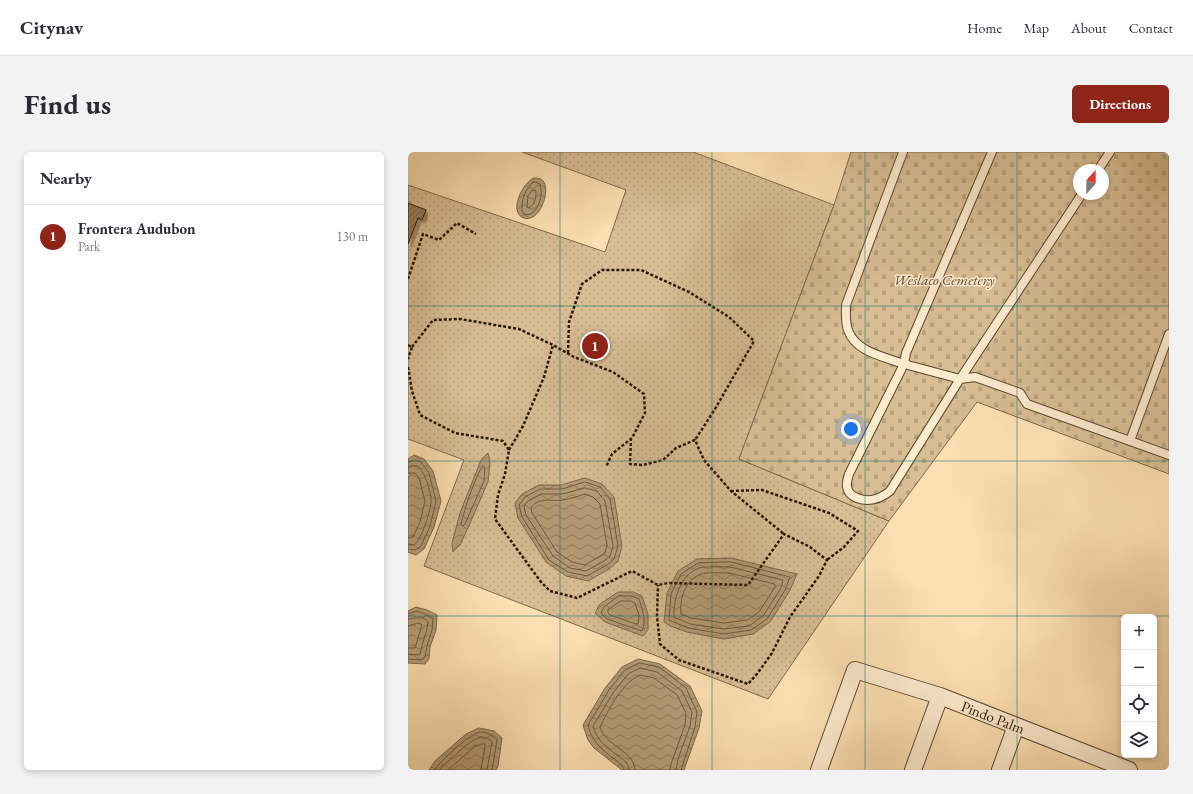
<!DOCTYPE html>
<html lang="en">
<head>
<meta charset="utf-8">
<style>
	body { margin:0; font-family:"EB Garamond",serif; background:#f2f2f3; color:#2b2b33 }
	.controls { position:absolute; right:12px; bottom:12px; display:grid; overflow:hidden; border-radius:6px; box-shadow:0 2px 6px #0003 }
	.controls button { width:36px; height:36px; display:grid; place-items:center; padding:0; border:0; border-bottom:1px solid #e1e1e2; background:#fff; color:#2b2b33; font:20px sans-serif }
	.compass { position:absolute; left:665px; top:12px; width:36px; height:36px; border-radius:50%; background:#fff; box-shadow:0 2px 6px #0003; rotate:21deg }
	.you { position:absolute; left:443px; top:277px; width:14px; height:14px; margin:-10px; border:3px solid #fff; border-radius:50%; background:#1a73e8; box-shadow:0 0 0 6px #1a73e833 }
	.badge { display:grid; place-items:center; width:26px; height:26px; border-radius:50%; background:#8f2418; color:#fff; font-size:13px; font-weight:700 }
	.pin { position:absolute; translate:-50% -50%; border:2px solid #fff; box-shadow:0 1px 4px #0006 }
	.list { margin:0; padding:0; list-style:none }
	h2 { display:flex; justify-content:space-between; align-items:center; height:52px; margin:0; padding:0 16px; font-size:17px }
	h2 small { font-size:13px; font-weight:400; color:#7c7c81 }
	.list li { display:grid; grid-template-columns:26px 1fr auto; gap:12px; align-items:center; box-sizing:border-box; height:64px; padding:0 16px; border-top:1px solid #e1e1e2 }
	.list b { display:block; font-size:15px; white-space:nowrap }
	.list p { margin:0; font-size:13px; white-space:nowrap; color:#7c7c81 }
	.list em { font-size:13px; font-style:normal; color:#7c7c81 }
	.icon { flex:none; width:22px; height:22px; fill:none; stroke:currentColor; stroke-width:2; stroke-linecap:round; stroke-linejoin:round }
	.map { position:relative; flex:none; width:761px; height:618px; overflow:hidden; border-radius:6px }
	header { display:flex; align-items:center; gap:24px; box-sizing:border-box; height:56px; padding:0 20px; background:#fff; border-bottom:1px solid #e1e1e2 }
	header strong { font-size:19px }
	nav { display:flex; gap:22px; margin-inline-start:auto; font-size:14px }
	.intro { display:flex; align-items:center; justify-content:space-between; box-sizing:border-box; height:96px; padding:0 24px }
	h1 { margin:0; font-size:28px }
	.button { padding:10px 18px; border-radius:6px; background:#8f2418; color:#fff; font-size:14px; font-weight:700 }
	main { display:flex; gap:24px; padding:0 24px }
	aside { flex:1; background:#fff; border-radius:6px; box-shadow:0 2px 6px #0003 }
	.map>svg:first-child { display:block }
</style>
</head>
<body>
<header>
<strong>Citynav</strong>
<nav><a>Home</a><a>Map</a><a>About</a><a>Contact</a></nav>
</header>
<div class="intro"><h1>Find us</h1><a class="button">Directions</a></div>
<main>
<aside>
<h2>Nearby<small></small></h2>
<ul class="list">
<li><span class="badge">1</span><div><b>Frontera Audubon</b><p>Park</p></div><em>130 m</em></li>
</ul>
</aside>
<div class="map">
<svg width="761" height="618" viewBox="0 0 761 618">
	<defs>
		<pattern id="green-dots" width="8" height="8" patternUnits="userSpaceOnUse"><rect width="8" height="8" fill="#d8be95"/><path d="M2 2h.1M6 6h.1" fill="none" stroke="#b9a37f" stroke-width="1.8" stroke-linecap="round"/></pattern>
		<pattern id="cemetery-stones" width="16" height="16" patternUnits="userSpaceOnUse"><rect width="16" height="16" fill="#d8be95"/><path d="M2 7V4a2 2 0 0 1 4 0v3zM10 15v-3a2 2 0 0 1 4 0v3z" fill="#b9a37f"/></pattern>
		<pattern id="water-waves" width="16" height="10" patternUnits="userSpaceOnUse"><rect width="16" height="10" fill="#b49c76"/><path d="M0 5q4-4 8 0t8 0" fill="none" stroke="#927e5e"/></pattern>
		<pattern id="building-hatch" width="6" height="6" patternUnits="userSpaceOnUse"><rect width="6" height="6" fill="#96805d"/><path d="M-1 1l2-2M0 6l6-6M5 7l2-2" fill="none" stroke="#7a684a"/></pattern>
		<filter id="shadow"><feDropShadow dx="3.5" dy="3.5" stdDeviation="0" flood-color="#0004"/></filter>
	</defs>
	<rect width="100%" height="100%" fill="#fce0b3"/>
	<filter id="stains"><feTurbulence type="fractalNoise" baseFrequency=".005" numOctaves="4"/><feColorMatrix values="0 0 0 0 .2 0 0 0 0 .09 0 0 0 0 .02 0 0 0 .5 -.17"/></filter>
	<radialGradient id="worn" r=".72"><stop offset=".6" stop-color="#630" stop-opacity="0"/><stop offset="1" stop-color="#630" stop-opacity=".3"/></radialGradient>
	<path fill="url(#green-dots)" stroke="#806a4a" d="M114 0H285L426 53 331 307 481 369 360 547 16 414 56 308 0 287V33L197 100 218 38Z"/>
	<path fill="url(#cemetery-stones)" stroke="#806a4a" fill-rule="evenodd" d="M443 0H761V322L569 250 481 369 331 307 426 53ZM671 18H695V42H671Z"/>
	<path fill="url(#water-waves)" stroke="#7c6747" d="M126 26C129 26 133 26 135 29 143 38 132 71 116 66 100 61 114 31 126 26Z
		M80 301 82 310 80 330 59 378 52 393 45 400 44 391 52 361 73 308Z
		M6 303 16 307 25 319 33 349 26 375 16 397 8 403 0 400V326L1 324 0 307Z
		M177 326 194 332 206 345 214 394 210 409 201 417 180 429 158 424 138 410 110 366 107 351 114 342 131 333H153Z
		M323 406 389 422 381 440 362 470 345 482 316 487 279 480 262 474 256 470 259 441 270 419 289 407Z
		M210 440H225L234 444 240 462V478L235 484 197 470 187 461 192 452Z
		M8 455 19 458 29 463 28 478 22 495 21 507 17 512 0 511V459Z
		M230 507 252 512 282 534 294 559 291 576 276 618H214L186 596 180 588 175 573 197 536 214 515Z
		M71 576 86 579 94 586 90 614 88 618H21L27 609 58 582Z"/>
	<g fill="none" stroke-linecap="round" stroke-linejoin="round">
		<path stroke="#6e5a3b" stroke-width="1" d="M125 30H128L132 32C133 37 134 43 132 48 131 54 123 67 115 61 114 59 114 57 114 55 114 44 118 38 125 30Z
			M125 38 128 39C128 46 127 53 120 56L119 54 120 44Z
			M0 310 7 308 13 310 21 321 28 349 22 374 13 394 7 398 0 397
			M75 314 77 316 76 329 57 372 55 374 53 372C56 359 67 324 75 314Z
			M0 315C2 315 7 313 9 314 16 316 24 343 23 350 22 360 14 387 6 393L0 392
			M0 321H7L11 326 17 349 12 370 5 385 0 386
			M177 330 192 335 202 347 210 394 206 407 199 413 179 424 160 420 141 408 114 365 111 353 117 345 132 337H154Z
			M177 336 189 339 197 349 205 394 202 404 196 409 178 419 162 416 145 404 118 363 116 354 120 349 133 342H154Z
			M177 342 185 345 192 352 199 393 197 401 177 413 164 410 149 400 124 361 123 356C131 344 144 350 155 348 163 347 170 344 177 342Z
			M323 410 382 425 377 438 359 467 343 478 316 482 280 476 261 468 263 442 273 422 290 411Z
			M322 415 375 428 373 436 355 464 341 474 316 477 282 472 266 465C265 448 272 423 291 416 297 414 315 415 322 415Z
			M321 421 367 432V435L351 460 339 468 316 471 283 466 273 462C271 447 278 427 293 422 298 420 314 421 321 421Z
			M211 444H224L231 447C234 457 239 469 234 479L199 467 193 461 196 455Z
			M213 449H223L227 451 231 463 230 472H228L202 463 200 461V458Z
			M0 462 9 459 17 462 25 467 24 478 19 494 17 505 14 508 0 507
			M0 467C9 467 12 461 20 470 19 481 14 491 12 502L11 503 0 502
			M0 474 10 471 13 472 14 473 7 496H0
			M26 618C32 610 63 580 73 580 79 580 85 584 89 588L84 618
			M32 618 34 615C42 608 64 586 73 585 77 585 82 587 84 590L79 618
			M40 618 66 595 73 592H77V594L73 618
			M216 618 214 613C198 600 185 594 180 573L201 538 217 518 231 511 251 515 278 536 289 560 287 575 273 618
			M221 618 220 613 218 610C204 598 190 593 185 574L205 541 220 522 232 516 249 520 274 539 284 560 282 574 270 607 268 618
			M227 618C226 598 197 594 192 575 200 558 215 530 232 523L246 526 269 543 278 561 277 573 263 612 262 618"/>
	</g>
	<path fill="url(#building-hatch)" stroke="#271700" filter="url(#shadow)" d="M0 51 18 58 14 68 10 66 0 92Z"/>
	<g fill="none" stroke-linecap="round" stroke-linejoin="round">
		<g stroke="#5c492d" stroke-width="10">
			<path id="lane" d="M495 0 438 153C438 161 437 170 440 178 447 200 477 205 496 212L498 201 584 0
				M690 18 702 0
				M674 42 552 227 482 339C472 347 462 351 449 346 444 344 440 341 439 335 438 331 440 326 441 322L496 212 552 227 567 225 612 241 619 252 761 303
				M722 289 761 182"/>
		</g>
		<g stroke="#5c492d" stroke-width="18">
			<path id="street" d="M411 618 447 518 532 544 721 618
				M505 618 532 544
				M592 618 608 574"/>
		</g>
		<path stroke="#271700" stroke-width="2.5" stroke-dasharray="3 2" stroke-linecap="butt" d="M0 127 15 82 31 88 49 71 68 82
			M0 193 4 195 0 207
			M4 195 25 168 52 167 111 177 145 193 166 205 205 220 236 242 237 261 224 286 204 302 198 315
			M160 201 161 170 174 132 194 118H233L281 140 321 165 346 189 307 257 287 288
			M0 215 4 239 12 263 47 281 95 289 101 298 97 322 90 343 87 367 133 430 142 439 169 446 224 419 250 433 260 431 340 433 376 382 402 395 419 408 411 424 382 465 364 501 349 522 340 532 271 508 252 492 249 464 250 433
			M223 286 222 312 235 313 255 308 268 296 287 288 296 308 323 339 376 382
			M101 298 115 274 136 225 145 193
			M323 339 354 338 421 361 450 379 436 395 419 408"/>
		<use href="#lane" stroke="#fdebce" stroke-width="8"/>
		<use href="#street" stroke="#fdebce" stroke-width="16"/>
	</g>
	<path fill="none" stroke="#0f766e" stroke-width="1" stroke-opacity="0.55" d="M152 0V618M304 0V618M457 0V618M609 0V618M0 154H761M0 309H761M0 464H761"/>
	<g text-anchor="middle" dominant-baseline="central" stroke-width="3" stroke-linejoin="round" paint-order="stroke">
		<g font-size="15" font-style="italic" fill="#5c492d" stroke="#fdebce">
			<text x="536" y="127">Weslaco Cemetery</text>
		</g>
		<g font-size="15" fill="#271700" stroke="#fdebce">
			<text transform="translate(585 565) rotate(21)">Pindo Palm</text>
		</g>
	</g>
	<rect width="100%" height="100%" filter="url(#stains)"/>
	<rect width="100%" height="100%" fill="url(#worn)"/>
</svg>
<div class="controls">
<button>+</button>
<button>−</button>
<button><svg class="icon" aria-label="locate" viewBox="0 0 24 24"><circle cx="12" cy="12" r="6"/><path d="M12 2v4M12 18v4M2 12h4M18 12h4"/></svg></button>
<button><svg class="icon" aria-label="layers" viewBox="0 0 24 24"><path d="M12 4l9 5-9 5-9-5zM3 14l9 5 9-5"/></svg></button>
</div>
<svg class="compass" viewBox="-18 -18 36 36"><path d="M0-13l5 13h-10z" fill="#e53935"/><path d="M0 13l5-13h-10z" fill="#7c7c81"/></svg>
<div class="you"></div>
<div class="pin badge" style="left:187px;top:194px">1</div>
</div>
</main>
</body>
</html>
